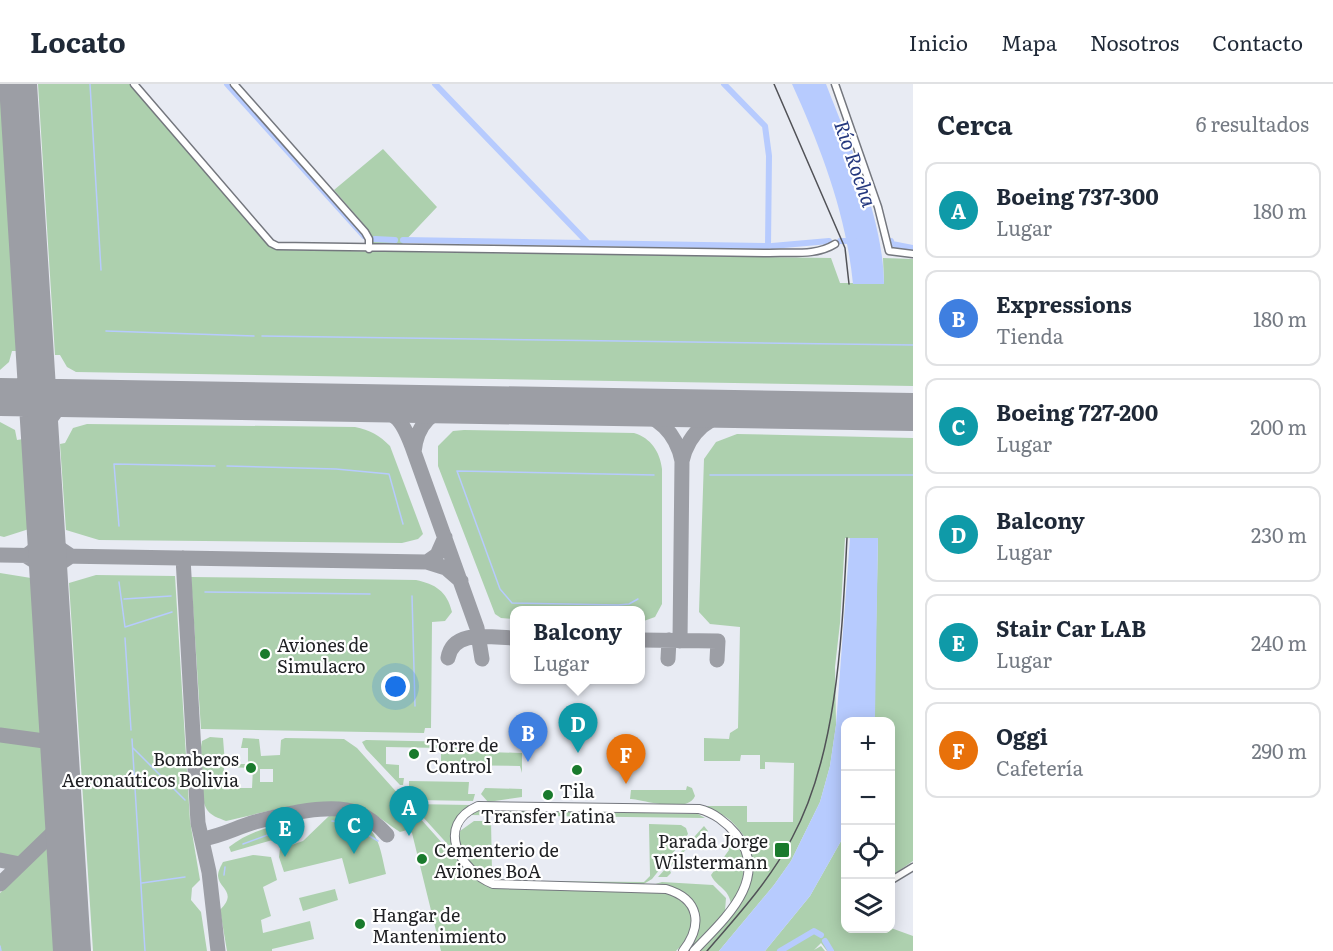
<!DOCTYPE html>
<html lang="es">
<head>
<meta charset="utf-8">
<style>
	body { margin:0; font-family:Literata,serif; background:#f2f2f3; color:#1f2937 }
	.controls { position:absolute; right:18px; bottom:18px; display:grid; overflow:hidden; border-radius:12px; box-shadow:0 3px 15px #0003 }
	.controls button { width:54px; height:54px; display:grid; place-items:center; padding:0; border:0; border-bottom:2px solid #e0e1e3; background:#fff; color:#1f2937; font:30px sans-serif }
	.you { position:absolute; left:396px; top:603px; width:21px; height:21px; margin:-15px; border:4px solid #fff; border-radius:50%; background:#1a73e8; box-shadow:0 0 0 9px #1a73e833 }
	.badge { display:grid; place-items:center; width:39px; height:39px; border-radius:50%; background:#197a2c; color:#fff; font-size:20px; font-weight:700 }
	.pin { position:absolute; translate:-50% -50px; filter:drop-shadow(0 2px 3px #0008) }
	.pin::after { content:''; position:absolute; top:32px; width:21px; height:18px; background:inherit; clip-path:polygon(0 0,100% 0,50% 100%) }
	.popup { position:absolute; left:510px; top:522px; width:135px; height:78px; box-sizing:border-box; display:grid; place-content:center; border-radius:12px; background:#fff; filter:drop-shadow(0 2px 4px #0005); font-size:20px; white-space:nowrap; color:#747a83 }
	.popup b { font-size:22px; color:#1f2937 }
	.popup::after { content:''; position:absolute; left:50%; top:100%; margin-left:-12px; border:12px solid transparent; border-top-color:#fff }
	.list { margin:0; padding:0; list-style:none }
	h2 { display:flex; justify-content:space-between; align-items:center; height:78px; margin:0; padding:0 24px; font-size:26px }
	h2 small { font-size:20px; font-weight:400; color:#747a83 }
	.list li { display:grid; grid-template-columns:39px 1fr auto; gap:18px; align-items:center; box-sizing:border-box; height:96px; margin:0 12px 12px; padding:0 12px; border:2px solid #e0e1e3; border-radius:12px }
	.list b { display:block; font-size:22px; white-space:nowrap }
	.list p { margin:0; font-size:20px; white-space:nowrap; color:#747a83 }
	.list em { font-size:20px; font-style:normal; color:#747a83 }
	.icon { flex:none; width:33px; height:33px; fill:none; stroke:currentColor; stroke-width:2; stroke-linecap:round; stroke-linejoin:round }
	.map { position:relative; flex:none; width:913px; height:867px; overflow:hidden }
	header { display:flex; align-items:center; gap:36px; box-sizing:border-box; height:84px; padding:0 30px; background:#fff; border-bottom:2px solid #e0e1e3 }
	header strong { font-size:28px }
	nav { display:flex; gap:33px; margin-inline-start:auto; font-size:21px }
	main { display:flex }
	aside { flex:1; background:#fff }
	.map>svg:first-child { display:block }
</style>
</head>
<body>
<header>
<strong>Locato</strong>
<nav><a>Inicio</a><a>Mapa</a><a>Nosotros</a><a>Contacto</a></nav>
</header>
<main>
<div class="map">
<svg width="913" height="867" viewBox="0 0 913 867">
	<rect width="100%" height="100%" fill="#e8ebf3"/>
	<path fill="#add0ae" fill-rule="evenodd" d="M0 0 17 267H12L9 278 0 286Z
		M38 0H130L275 166 831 174 840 199H884L883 174 913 175V302L76 288 67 283 60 271H55Z
		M383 65 437 123 402 160 373 159 367 144 334 106Z
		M0 338 15 346 17 356 23 355 29 445 4 453 0 452Z
		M87 340 355 343C370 346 379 351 390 362L423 450 418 455 402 459 99 456 66 446 60 360 65 359 73 344Z
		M464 346 634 349C651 354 660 368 662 385V520L655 533 641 538V526H515V535L501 534 495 530 438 382V362L453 347Z
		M737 350 913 354V777L891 792 890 638 874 637 878 455 845 454 840 539 835 583 836 641 830 682 820 718 791 777 774 801 719 867H699C733 830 782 784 730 736 723 730 714 727 706 722H747V738H793L794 679 765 678V685H760V671H741L740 677H704V654L729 655 730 649 738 644 740 543 710 540 699 528 704 375 716 358Z
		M0 489 31 494 41 655 0 649Z
		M96 491 175 492 190 737 200 796 192 804 191 816 201 828 207 867H93L69 499Z
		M191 493 416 496C435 500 447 507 452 528L445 537 432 538 431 644H425L424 649 201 645Z
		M210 653 223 654 225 680H248V664H241L243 654 259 655 261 672 280 671 281 656 285 654 344 655 357 664 470 790 482 799 504 805 667 809C697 821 700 845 676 867H441L412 749 407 746 400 748C388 740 377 731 364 725 329 708 263 729 226 737 219 734 210 732 206 724 199 712 202 678 201 663L202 657ZM224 683 253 684 252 704H223ZM260 685H273V698H260Z
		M0 654 41 660 47 746 15 776 0 774Z
		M366 656 457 658V667L522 669V689L520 682 441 681V664L386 663V680L399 681V694H404L403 701H400L366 665 362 658Z
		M409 697 469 698 468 710H475L473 717 417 716 409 709Z
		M687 702 692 704 695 712C687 731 642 715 630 715L631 706H686Z
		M485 704 522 705V713L488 718 481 710Z
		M411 720 471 721C454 731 448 746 452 765Z
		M481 726 698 730 705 734 469 731Z
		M339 731C378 741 378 754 386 790L349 800 342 774 284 788 279 773 280 765 303 757 329 732Z
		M474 737H491L492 787 495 793 505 797 644 798 650 792 649 740 681 741 686 744 688 750 652 795 642 801 496 796 479 788 466 775 459 760 460 747Z
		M296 739 301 743 290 751 231 768 229 763C250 747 270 742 296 739Z
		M704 742 708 747 706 749 704 746 669 784 671 789 667 793H658Z
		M726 750C752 767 746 798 731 820 729 804 716 803 711 791L729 766Z
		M845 750 846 844H891L913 852V867H827L821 859 814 866 821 862 825 867H765L810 812Z
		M48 762 55 867H0V809Z
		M253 771 271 773 277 796 263 803 271 832 261 836 263 849 310 837 314 855 272 865V867H227L220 826C238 808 219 805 218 792 218 787 221 782 223 778Z
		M662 798 713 801 726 814 725 827 691 867H687C716 831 692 803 652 801Z
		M335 805 338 816 303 827 299 814Z"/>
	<path fill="#b7cbfe" d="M792 0H826C850 63 883 132 884 200H853C846 129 821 64 792 0Z
		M850 454H878L875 632 874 637 846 638 845 750 810 812 765 867H719L774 801 791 777 820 718 830 682 836 641Z"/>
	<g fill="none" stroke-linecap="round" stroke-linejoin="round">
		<path stroke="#b7cbfe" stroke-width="1.5" d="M90 0 101 186
			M106 247 254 252
			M262 252 913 261
			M227 382 336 385 389 390 403 440
			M710 391H913
			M119 442 114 380 215 382
			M119 498 125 543 172 528
			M205 508 370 510
			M412 512 415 622
			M124 515 171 512
			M638 515 629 520 618 521 512 519 500 505 457 387 654 391
			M125 554 131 646
			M132 655 145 867
			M133 664 185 716
			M332 737 348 739 378 757
			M243 760 289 743
			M224 791 225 783
			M142 799 185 793
			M0 862 1 867"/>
		<path stroke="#b7cbfe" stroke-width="6" d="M227 0 364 152
			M435 0 587 158
			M375 155 395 156
			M403 156 768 162 769 72 765 42 724 0
			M840 157H854
			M891 157 892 160 913 164
			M772 162 829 157
			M825 857 831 867
			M780 867 814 847 821 851"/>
		<path stroke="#9c9ea5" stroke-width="15" d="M4 313 26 324 40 346
			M365 319C398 328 403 337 414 368 417 339 432 326 460 320
			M631 323C658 334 676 347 682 377 689 346 712 330 743 325
			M414 368 477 544 482 575
			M41 372C44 342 49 324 79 314
			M445 453 437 471 427 478 446 484 461 497
			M0 471 427 478
			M26 472 39 462 46 441 56 462 71 472
			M26 472 42 482 49 497 56 482 71 472
			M183 474 198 739 209 788 218 867
			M641 556 718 557 717 576
			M680 557 682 377
			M448 574C453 544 493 554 515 554
			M668 575 669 556
			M0 651 59 659
			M202 755C222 752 237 743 255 738 280 731 333 718 357 729 369 733 379 742 387 751
			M0 776 20 780
			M0 800 64 738"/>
		<path stroke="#9c9ea5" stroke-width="38" d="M18 0 72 867
			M0 313 913 328"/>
		<g stroke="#74777e" stroke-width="9">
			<path id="minor" d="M134 0 271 159 277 162 769 169C792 168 816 172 835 160
				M234 0 365 148 369 155V165
				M835 0 878 123 889 167 913 170
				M890 797 913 783"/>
		</g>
		<g stroke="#74777e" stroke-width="10">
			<path id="tertiary" d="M683 867C703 841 700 815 666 805L493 800C459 786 435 741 478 722L699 725C713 728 727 739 736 750 772 795 723 836 694 867"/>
		</g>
		<use href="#minor" stroke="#fff" stroke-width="6"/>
		<use href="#tertiary" stroke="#fff" stroke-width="8"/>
		<path stroke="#515257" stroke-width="1.5" d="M774 0 845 164 849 200
			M707 867C738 831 770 796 792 754 838 669 842 548 847 454"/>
	</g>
	<g fill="#197a2c" stroke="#fff" stroke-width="2">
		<circle cx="265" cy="570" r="6"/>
		<circle cx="414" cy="670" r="6"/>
		<circle cx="251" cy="684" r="6"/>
		<circle cx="577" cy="686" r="6"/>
		<circle cx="548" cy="711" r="6"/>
		<rect x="774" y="758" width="16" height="16" rx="3"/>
		<circle cx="422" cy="775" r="6"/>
		<circle cx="360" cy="840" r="6"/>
	</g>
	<g text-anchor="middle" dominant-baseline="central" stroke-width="4.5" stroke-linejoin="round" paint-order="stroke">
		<g font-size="18" fill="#202124" stroke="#fff" text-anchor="start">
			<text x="277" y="560">Aviones de<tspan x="277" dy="21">Simulacro</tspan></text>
			<text x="426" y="660">Torre de<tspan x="426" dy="21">Control</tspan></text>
			<text x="239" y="674" text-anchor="end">Bomberos<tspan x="239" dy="21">Aeronaúticos Bolivia</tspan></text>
			<text x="577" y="706" text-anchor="middle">Tila</text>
			<text x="548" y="731" text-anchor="middle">Transfer Latina</text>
			<text x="768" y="756" text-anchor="end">Parada Jorge<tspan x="768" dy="21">Wilstermann</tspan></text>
			<text x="434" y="765">Cementerio de<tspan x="434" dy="21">Aviones BoA</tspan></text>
			<text x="372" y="830">Hangar de<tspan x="372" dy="21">Mantenimiento</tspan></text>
		</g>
		<g font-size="20" font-style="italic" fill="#24387f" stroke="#fff">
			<text transform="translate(857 79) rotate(71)">Río Rocha</text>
		</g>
	</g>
</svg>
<div class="controls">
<button>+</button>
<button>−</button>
<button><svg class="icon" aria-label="locate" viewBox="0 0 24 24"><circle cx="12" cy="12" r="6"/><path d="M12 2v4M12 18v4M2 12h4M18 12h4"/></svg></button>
<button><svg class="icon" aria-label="layers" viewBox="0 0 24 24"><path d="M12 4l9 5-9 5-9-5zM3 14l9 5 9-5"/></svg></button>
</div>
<div class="you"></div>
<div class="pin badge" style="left:409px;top:752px;background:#0f9aa8">A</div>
<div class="pin badge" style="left:528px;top:678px;background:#3f7fe0">B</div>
<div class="pin badge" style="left:354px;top:770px;background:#0f9aa8">C</div>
<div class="pin badge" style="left:578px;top:669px;background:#0f9aa8">D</div>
<div class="popup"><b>Balcony</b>Lugar</div>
<div class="pin badge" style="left:285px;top:773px;background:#0f9aa8">E</div>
<div class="pin badge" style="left:626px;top:700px;background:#e8710a">F</div>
</div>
<aside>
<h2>Cerca<small>6 resultados</small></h2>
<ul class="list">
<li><span class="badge" style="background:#0f9aa8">A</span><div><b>Boeing 737-300</b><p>Lugar</p></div><em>180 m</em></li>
<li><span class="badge" style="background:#3f7fe0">B</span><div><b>Expressions</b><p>Tienda</p></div><em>180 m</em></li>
<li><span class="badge" style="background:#0f9aa8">C</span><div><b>Boeing 727-200</b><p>Lugar</p></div><em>200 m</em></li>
<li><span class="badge" style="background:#0f9aa8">D</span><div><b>Balcony</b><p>Lugar</p></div><em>230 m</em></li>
<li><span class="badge" style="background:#0f9aa8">E</span><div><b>Stair Car LAB</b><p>Lugar</p></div><em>240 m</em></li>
<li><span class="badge" style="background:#e8710a">F</span><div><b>Oggi</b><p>Cafetería</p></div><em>290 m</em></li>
</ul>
</aside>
</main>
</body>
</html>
